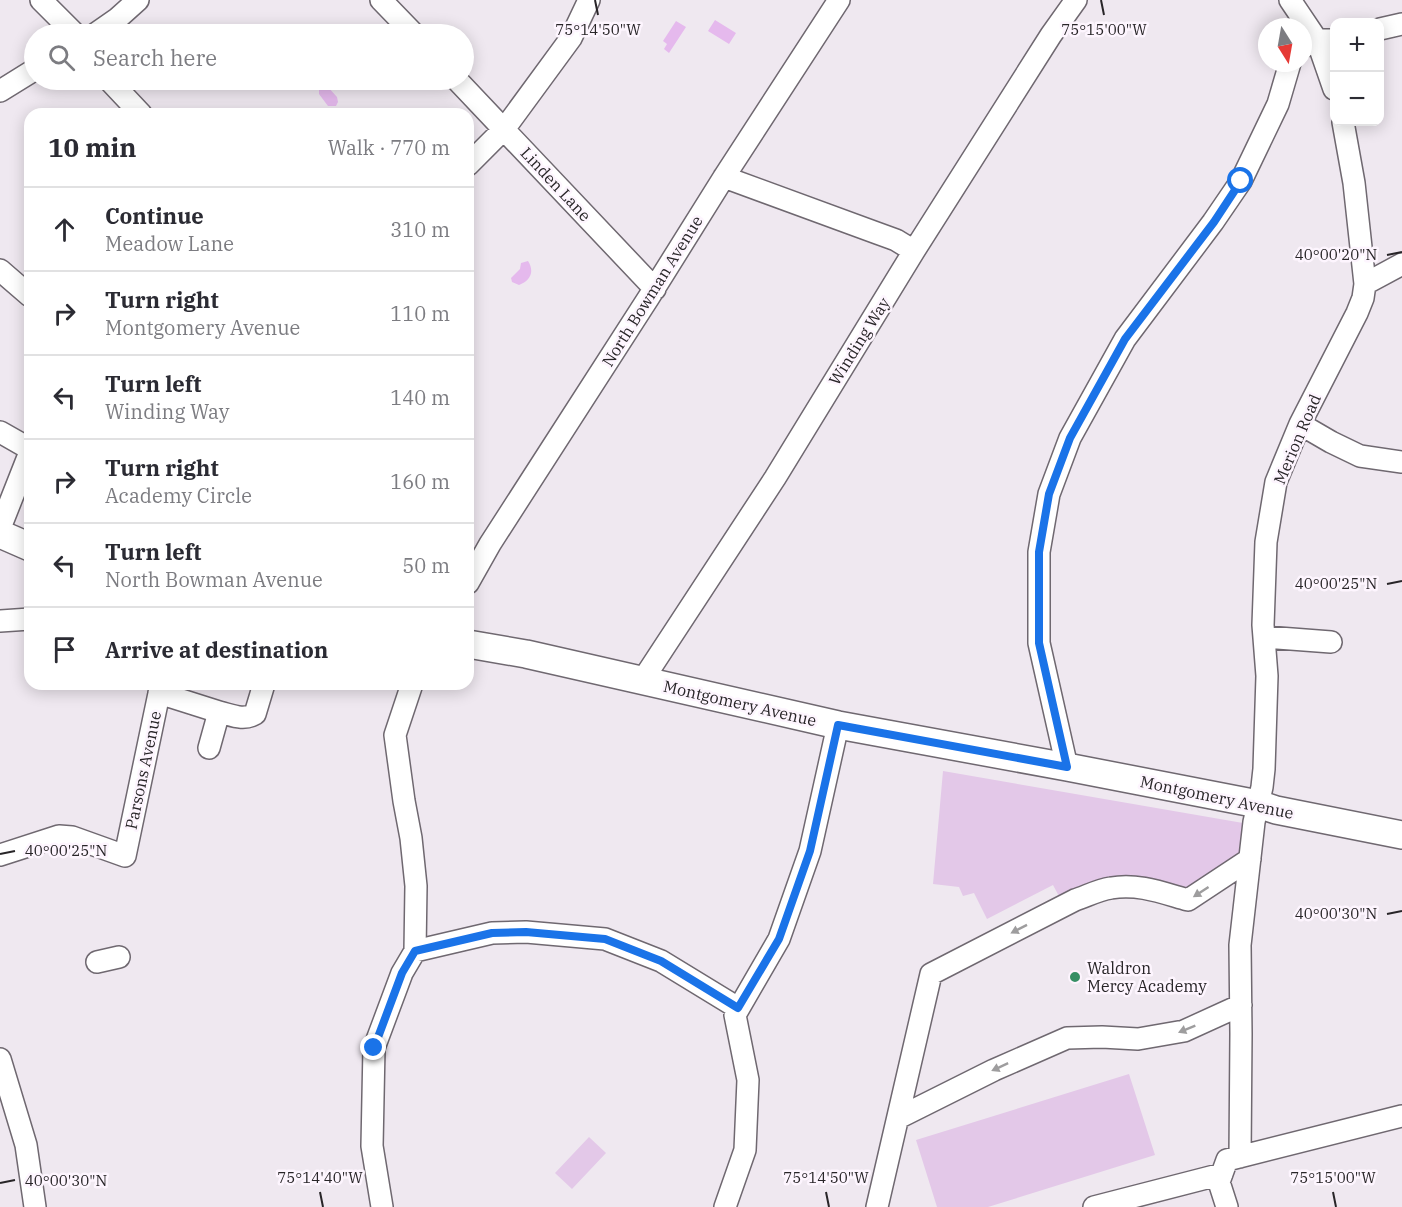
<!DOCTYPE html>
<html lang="en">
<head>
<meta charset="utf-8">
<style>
	body { margin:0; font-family:"IBM Plex Serif",serif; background:#f2f2f3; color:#2b2b33 }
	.controls { position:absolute; right:18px; top:18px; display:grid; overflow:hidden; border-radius:12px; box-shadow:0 3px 15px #0003 }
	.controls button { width:54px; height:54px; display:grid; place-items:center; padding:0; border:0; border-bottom:2px solid #e1e1e2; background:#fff; color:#2b2b33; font:30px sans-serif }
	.compass { position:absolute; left:1258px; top:18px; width:54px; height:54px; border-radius:50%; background:#fff; box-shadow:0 3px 15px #0003; rotate:169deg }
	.stop { position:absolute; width:18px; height:18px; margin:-14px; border:4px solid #1a73e8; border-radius:50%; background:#fff }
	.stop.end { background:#1a73e8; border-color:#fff; box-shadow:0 2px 6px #0008 }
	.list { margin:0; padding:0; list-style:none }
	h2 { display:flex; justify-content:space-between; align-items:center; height:78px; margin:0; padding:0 24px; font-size:26px }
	h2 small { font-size:20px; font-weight:400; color:#7c7c81 }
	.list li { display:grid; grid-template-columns:39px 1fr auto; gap:18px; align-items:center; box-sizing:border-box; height:84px; padding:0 24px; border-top:2px solid #e1e1e2 }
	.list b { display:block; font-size:22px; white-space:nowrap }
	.list p { margin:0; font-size:20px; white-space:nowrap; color:#7c7c81 }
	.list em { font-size:20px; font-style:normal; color:#7c7c81 }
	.icon { flex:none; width:33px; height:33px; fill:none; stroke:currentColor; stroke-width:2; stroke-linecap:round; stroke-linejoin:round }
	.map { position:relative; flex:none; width:1402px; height:1207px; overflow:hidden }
	.search { position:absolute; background:#fff; box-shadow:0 3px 15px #0003; left:24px; top:24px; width:450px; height:66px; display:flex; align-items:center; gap:15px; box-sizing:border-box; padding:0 21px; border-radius:33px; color:#7c7c81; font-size:22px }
	.panel { position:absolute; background:#fff; box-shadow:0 3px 15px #0003; left:24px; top:108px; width:450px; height:582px; border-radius:18px }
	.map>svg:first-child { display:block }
</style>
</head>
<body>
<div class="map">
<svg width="1402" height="1207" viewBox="0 0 1402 1207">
	<rect width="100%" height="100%" fill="#efe8f0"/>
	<path fill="#e3c8e8" d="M943 771 1243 823 1239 856 1184 890 1061 900 1053 885 987 919 974 893 963 896 959 887 933 884Z
		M1129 1074 1155 1155 988 1207H937L916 1140Z
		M589 1137 606 1153 572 1189 555 1173Z"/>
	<path fill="#e5b9ed" d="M715 20 736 33 729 44 708 31Z
		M676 21 686 27 669 53 664 49 667 44 663 41Z
		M323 86H327L337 97 338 102 336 106H328L319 94V89Z
		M528 261C535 272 530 281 519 285L512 282 511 278 520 269 521 263Z"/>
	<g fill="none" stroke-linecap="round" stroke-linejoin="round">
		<g stroke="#6f6870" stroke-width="24">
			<path id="minor" d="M41 0 75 34
				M381 0 414 34
				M1290 0 1317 40 1334 89
				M1380 29 1402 24
				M95 34 118 18 138 0
				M1303 47 1317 40H1334
				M109 80 141 114
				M457 80 655 289
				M0 91 34 70
				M468 165 505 128 571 38 589 0
				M724 177 874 232 896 240 914 251
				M0 270 30 296
				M1365 284 1402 264
				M1300 424 1331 442 1360 456 1402 462
				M0 432 30 449
				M0 528 30 452
				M468 583 490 544 649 297 724 177 839 0
				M0 621 30 619
				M1265 637 1331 642
				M642 681 775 478 914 251 1051 35 1076 0
				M159 693 219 712 209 748
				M219 712C232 715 243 721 255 714L264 684
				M1067 767 1039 643V552L1049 494 1070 438 1125 339 1213 222 1241 181 1278 104 1290 63
				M0 855 59 836 72 837 125 856 161 684
				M415 951 492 933 526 932 605 939 661 961 738 1008
				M97 962 119 957
				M0 1059 26 1145 35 1207
				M898 1118 994 1070 1067 1038 1102 1037 1138 1039 1184 1031 1241 1005
				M1240 1157 1241 1034 1240 945 1254 822 1262 787 1264 769 1267 676 1263 625 1266 542 1276 482 1300 424 1357 313 1363 298 1365 284 1354 183 1343 122
				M382 1207 372 1146 374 1048 402 973 415 951 416 886 411 838 404 801 395 735 412 684
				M725 1207 745 1150 748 1080 735 1015 779 939 810 851 838 725
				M877 1207 931 974 1075 900C1087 896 1098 890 1111 888 1138 883 1163 893 1188 900L1250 859
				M1094 1207 1222 1174
				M1227 1207 1219 1182 1227 1160 1402 1116"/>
		</g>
		<g stroke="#6f6870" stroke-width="30">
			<path id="major" d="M0 534 30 547
				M468 644 526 654 838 725 1067 767 1258 804 1276 810 1402 835"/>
		</g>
		<use href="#minor" stroke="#fff" stroke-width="21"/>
		<use href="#major" stroke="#fff" stroke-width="27"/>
	</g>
	<defs><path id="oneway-solid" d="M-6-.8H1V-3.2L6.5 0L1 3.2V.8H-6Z" transform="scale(1.5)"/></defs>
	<g fill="#9e9d9e">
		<use href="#oneway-solid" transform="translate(1201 892) rotate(147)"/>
		<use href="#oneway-solid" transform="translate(1019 929) rotate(153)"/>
		<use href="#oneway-solid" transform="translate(1187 1029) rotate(158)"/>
		<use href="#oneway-solid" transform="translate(1000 1067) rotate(155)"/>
	</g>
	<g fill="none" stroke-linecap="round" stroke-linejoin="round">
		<path stroke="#1a73e8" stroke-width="8" d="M374 1048 402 973 415 951 492 933 526 932 605 939 661 961 738 1008 779 939 810 851 838 725 1067 767 1039 643V552L1049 494 1070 438 1125 339 1214 222 1241 181"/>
	</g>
	<path fill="none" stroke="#282528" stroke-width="2" d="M595 0 598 15M1101 0 1104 15M1387 255 1402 252M1387 584 1402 581M0 854 15 851M1387 914 1402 911M0 1183 15 1180M320 1192 323 1207M826 1192 829 1207M1333 1192 1336 1207"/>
	<circle fill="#368f64" stroke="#fdf5fe" stroke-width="2" cx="1075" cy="977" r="6"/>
	<g text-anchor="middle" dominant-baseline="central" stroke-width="5" stroke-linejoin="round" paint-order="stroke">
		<g font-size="16" fill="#282528" stroke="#fdf5fe">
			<text transform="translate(556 184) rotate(47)">Linden Lane</text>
			<text transform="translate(652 291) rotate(-58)">North Bowman Avenue</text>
			<text transform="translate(859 341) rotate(-58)">Winding Way</text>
			<text transform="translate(1297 439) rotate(-67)">Merion Road</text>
			<text transform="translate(740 703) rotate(13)">Montgomery Avenue</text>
			<text transform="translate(143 770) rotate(-78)">Parsons Avenue</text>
			<text transform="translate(1217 797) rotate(12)">Montgomery Avenue</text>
		</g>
		<g font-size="16" fill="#282528" stroke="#fdf5fe" text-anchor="start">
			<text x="1087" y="968">Waldron<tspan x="1087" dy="18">Mercy Academy</tspan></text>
		</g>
	</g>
	<g font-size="15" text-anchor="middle" fill="#282528" stroke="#fdf5fe" stroke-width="5" stroke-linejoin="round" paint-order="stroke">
		<text x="598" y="35">75°14'50"W</text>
		<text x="1104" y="35">75°15'00"W</text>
		<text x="1336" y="260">40°00'20"N</text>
		<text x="1336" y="589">40°00'25"N</text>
		<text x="66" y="856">40°00'25"N</text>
		<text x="1336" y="919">40°00'30"N</text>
		<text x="320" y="1183">75°14'40"W</text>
		<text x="826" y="1183">75°14'50"W</text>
		<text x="1333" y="1183">75°15'00"W</text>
		<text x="66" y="1186">40°00'30"N</text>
	</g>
</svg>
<div class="controls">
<button>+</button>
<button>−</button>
</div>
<svg class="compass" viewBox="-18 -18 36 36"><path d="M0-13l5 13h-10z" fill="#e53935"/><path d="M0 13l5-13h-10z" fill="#7c7c81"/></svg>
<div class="stop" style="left:1241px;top:181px"></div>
<div class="stop end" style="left:374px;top:1048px"></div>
<div class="search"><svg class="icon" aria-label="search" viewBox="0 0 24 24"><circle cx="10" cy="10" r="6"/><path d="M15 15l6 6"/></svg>Search here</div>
<section class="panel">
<h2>10 min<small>Walk · 770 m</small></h2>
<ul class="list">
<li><svg class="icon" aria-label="ahead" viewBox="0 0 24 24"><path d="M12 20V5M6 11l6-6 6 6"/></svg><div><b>Continue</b><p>Meadow Lane</p></div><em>310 m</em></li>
<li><svg class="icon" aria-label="right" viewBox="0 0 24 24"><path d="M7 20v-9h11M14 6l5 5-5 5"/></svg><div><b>Turn right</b><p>Montgomery Avenue</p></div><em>110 m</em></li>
<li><svg class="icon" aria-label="left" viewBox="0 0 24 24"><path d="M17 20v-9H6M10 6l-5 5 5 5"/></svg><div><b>Turn left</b><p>Winding Way</p></div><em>140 m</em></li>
<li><svg class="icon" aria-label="right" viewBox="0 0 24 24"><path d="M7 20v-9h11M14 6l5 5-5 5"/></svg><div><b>Turn right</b><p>Academy Circle</p></div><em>160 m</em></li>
<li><svg class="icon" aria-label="left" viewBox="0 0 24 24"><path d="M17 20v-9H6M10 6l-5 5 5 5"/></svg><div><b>Turn left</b><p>North Bowman Avenue</p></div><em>50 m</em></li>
<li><svg class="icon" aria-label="arrive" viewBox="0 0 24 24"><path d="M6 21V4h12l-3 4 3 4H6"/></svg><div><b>Arrive at destination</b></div></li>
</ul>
</section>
</div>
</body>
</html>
